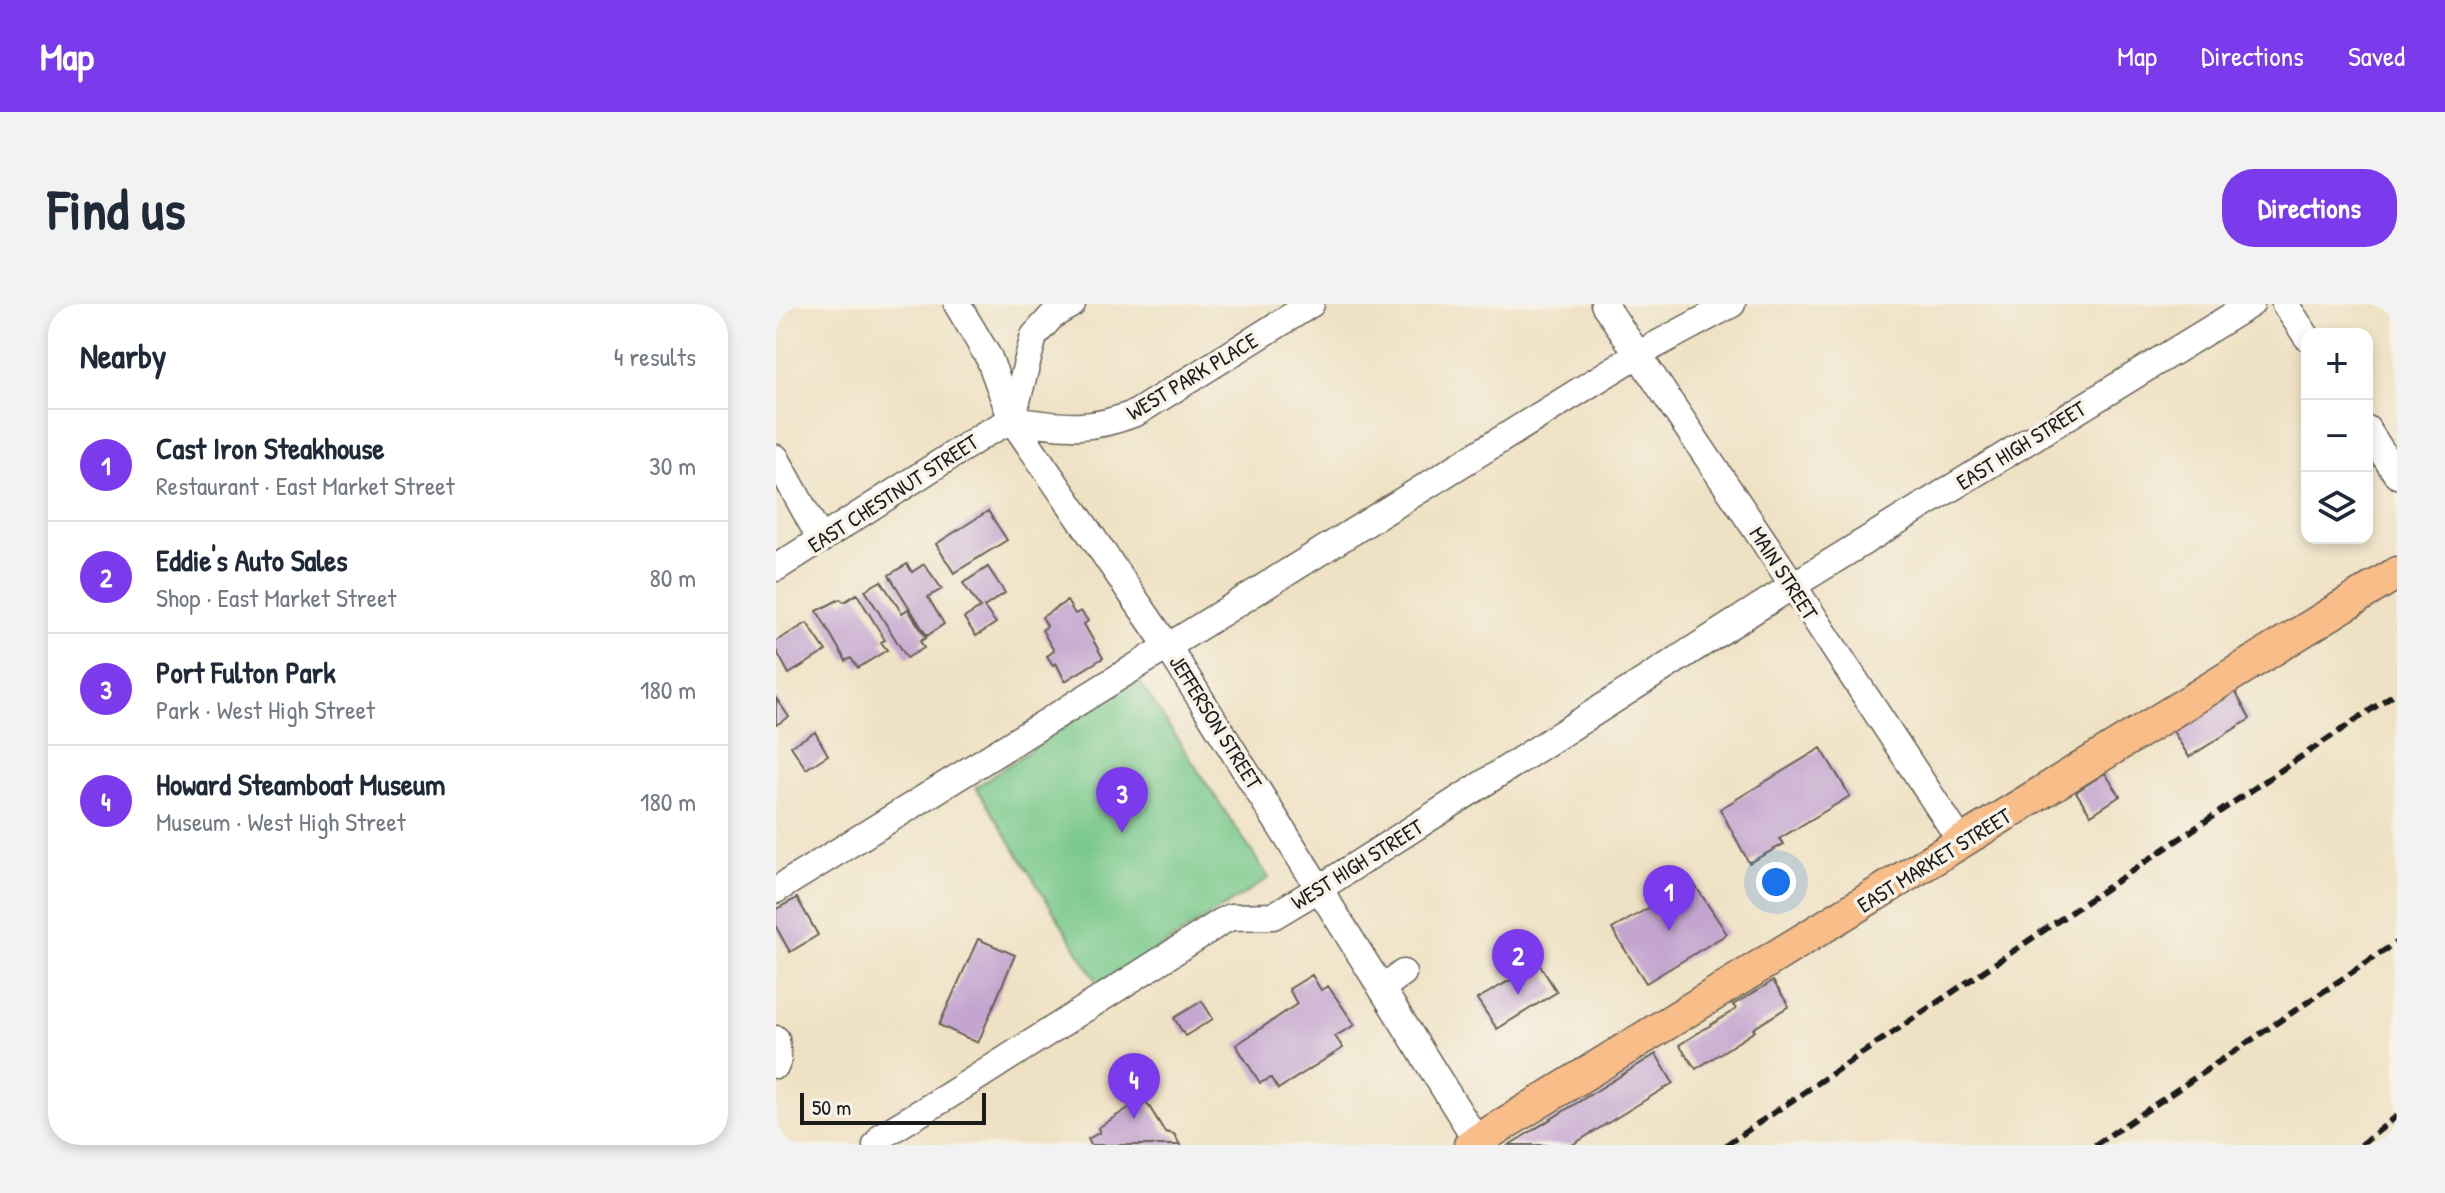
<!DOCTYPE html>
<html lang="en">
<head>
<meta charset="utf-8">
<style>
	body { margin:0; font-family:"Patrick Hand",sans-serif; background:#f2f2f3; color:#1f2937 }
	.controls { position:absolute; right:24px; top:24px; display:grid; overflow:hidden; border-radius:16px; box-shadow:0 4px 12px #0003 }
	.controls button { width:72px; height:72px; display:grid; place-items:center; padding:0; border:0; border-bottom:2px solid #e0e1e3; background:#fff; color:#1f2937; font:40px sans-serif }
	.scale { position:absolute; left:24px; bottom:20px; width:186px; box-sizing:border-box; padding-left:8px; border:4px solid #1c1c1c; border-top:0; font-size:22px; line-height:28px; white-space:nowrap; color:#1c1c1c; -webkit-text-stroke:6px #f7f3e8; paint-order:stroke }
	.you { position:absolute; left:1000px; top:578px; width:28px; height:28px; margin:-20px; border:6px solid #fff; border-radius:50%; background:#1a73e8; box-shadow:0 0 0 12px #1a73e833 }
	.badge { display:grid; place-items:center; width:52px; height:52px; border-radius:50%; background:#7c3aed; color:#fff; font-size:26px; font-weight:700 }
	.pin { position:absolute; translate:-50% -66px; filter:drop-shadow(0 2px 4px #0008) }
	.pin::after { content:''; position:absolute; top:42px; width:28px; height:24px; background:inherit; clip-path:polygon(0 0,100% 0,50% 100%) }
	.list { margin:0; padding:0; list-style:none }
	h2 { display:flex; justify-content:space-between; align-items:center; height:104px; margin:0; padding:0 32px; font-size:34px }
	h2 small { font-size:26px; font-weight:400; color:#747a83 }
	.list li { display:grid; grid-template-columns:52px 1fr auto; gap:24px; align-items:center; box-sizing:border-box; height:112px; padding:0 32px; border-top:2px solid #e0e1e3 }
	.list b { display:block; font-size:30px; white-space:nowrap }
	.list p { margin:0; font-size:26px; white-space:nowrap; color:#747a83 }
	.list em { font-size:26px; font-style:normal; color:#747a83 }
	.icon { flex:none; width:44px; height:44px; fill:none; stroke:currentColor; stroke-width:2; stroke-linecap:round; stroke-linejoin:round }
	.map { position:relative; flex:none; width:1621px; height:841px; overflow:hidden; border-radius:32px }
	header { display:flex; align-items:center; gap:48px; box-sizing:border-box; height:112px; padding:0 40px; background:#7c3aed; color:#fff }
	header strong { font-size:38px }
	nav { display:flex; gap:44px; margin-inline-start:auto; font-size:28px }
	.intro { display:flex; align-items:center; justify-content:space-between; box-sizing:border-box; height:192px; padding:0 48px }
	h1 { margin:0; font-size:56px }
	.button { padding:20px 36px; border-radius:32px; background:#7c3aed; color:#fff; font-size:28px; font-weight:700 }
	main { display:flex; gap:48px; padding:0 48px }
	aside { flex:1; background:#fff; border-radius:32px; box-shadow:0 4px 12px #0003 }
	.map>svg:first-child { display:block }
</style>
</head>
<body>
<header>
<strong>Map</strong>
<nav><a>Map</a><a>Directions</a><a>Saved</a></nav>
</header>
<div class="intro"><h1>Find us</h1><a class="button">Directions</a></div>
<main>
<aside>
<h2>Nearby<small>4 results</small></h2>
<ul class="list">
<li><span class="badge">1</span><div><b>Cast Iron Steakhouse</b><p>Restaurant · East Market Street</p></div><em>30 m</em></li>
<li><span class="badge">2</span><div><b>Eddie's Auto Sales</b><p>Shop · East Market Street</p></div><em>80 m</em></li>
<li><span class="badge">3</span><div><b>Port Fulton Park</b><p>Park · West High Street</p></div><em>180 m</em></li>
<li><span class="badge">4</span><div><b>Howard Steamboat Museum</b><p>Museum · West High Street</p></div><em>180 m</em></li>
</ul>
</aside>
<div class="map">
<svg width="1621" height="841" viewBox="0 0 1621 841">
	<rect width="100%" height="100%" fill="#f7f3e8"/>
	<filter id="ink" filterUnits="userSpaceOnUse"><feTurbulence type="fractalNoise" baseFrequency=".0125" numOctaves="2"/><feDisplacementMap in="SourceGraphic" scale="16" xChannelSelector="R" yChannelSelector="G"/><feConvolveMatrix kernelMatrix="1 2 1 2 8 2 1 2 1" color-interpolation-filters="sRGB"/></filter>
	<filter id="wash" filterUnits="userSpaceOnUse"><feTurbulence type="fractalNoise" baseFrequency=".006" numOctaves="4" result="noise"/><feDisplacementMap in="SourceGraphic" scale="32" xChannelSelector="R" yChannelSelector="G"/><feGaussianBlur stdDeviation="1.8" result="paint"/><feColorMatrix in="noise" values="0 0 0 0 0 0 0 0 0 0 0 0 0 0 0 0 0 1.4 0 .05"/><feComposite in="paint" operator="in"/></filter>
	<g filter="url(#wash)">
		<rect width="100%" height="100%" fill="#efe1c3"/>
		<path fill="#78c88a" stroke="#4a7253" stroke-width="2" d="M361 374 493 574 324 682 200 483Z"/>
		<g id="blocks">
			<path fill="#c4a5cf" d="M212 207 231 236 178 269 160 240Z
				M131 260 136 268 148 260 166 285 152 293 168 320 151 332 113 271Z
				M212 263 229 289 208 303 220 319 200 332 188 314 204 304 187 279Z
				M105 277 126 309 132 305 150 334 144 337 148 344 131 354 89 286Z
				M81 290 109 336 105 338 111 346 82 364 75 354 70 357 41 307 64 295 68 298Z
				M291 297 299 310 305 307 312 317 308 320 327 354 289 377 280 359 277 361 271 352 278 347 266 326 271 322 266 313Z
				M31 319 50 347 13 370 0 346V337Z
				M1459 387 1474 415 1413 453 1397 427Z
				M0 394 13 413 0 421Z
				M39 428 52 451 30 465 15 442Z
				M1045 444 1074 492 1003 535 1008 540 973 559 944 505Z
				M1329 469 1344 492 1315 511 1300 488Z
				M917 578 951 630 870 679 836 625Z
				M21 594 42 631 14 648 0 623V605Z
				M202 635 239 651 202 739 163 721Z
				M763 660 781 688 721 725 701 695Z
				M536 671 545 686 552 682 579 721 559 732 567 744 502 785 495 774 484 779 460 741 521 700 513 685Z
				M997 677 1013 702 977 725 979 727 920 765 903 741 960 705 957 701Z
				M426 697 437 715 409 732 398 714Z
				M880 750 897 779 796 841H733Z
				M363 797 371 799 389 828 398 830 404 841H315L312 835 324 828 322 824Z"/>
		</g>
	</g>
	<g filter="url(#ink)">
		<use href="#blocks" fill-opacity="0" stroke="#666156" stroke-width="2"/>
		<g fill="none" stroke-linecap="round" stroke-linejoin="round">
			<g stroke="#666156" stroke-width="29">
				<path id="minor" d="M181 0 213 54 236 116 392 343 701 837
					M828 0 1001 257 1186 539
					M1509 0 1531 33
					M236 116C287 123 311 128 360 109L535 0
					M236 116 258 32 276 12 296 0
					M1591 125 1621 171
					M0 154 45 236
					M0 264 209 130 236 116
					M0 586 861 51 956 0
					M606 684 627 669
					M0 735 2 756 0 761
					M100 841 107 831 172 792 445 618 455 613 497 612 544 584 1016 282 1475 0"/>
			</g>
			<g stroke="#666156" stroke-width="35">
				<path id="major" d="M694 841 1621 269"/>
			</g>
			<use href="#minor" stroke="#fff" stroke-width="26"/>
			<use href="#major" stroke="#f8bd89" stroke-width="32"/>
			<path stroke="#1c1c1c" stroke-width="6" stroke-dasharray="12 6" stroke-linecap="butt" d="M950 841 1621 388
				M1319 841 1621 638
				M1585 841 1621 812
				M1611 841 1621 835"/>
		</g>
	</g>
	<g text-anchor="middle" dominant-baseline="central" stroke-width="7" stroke-linejoin="round" paint-order="stroke">
		<g font-size="22" fill="#1c1c1c" stroke="#f7f3e8">
			<text transform="translate(416 72) rotate(-31)">WEST PARK PLACE</text>
			<text transform="translate(1245 141) rotate(-32)">EAST HIGH STREET</text>
			<text transform="translate(117 189) rotate(-33)">EAST CHESTNUT STREET</text>
			<text transform="translate(1008 269) rotate(57)">MAIN STREET</text>
			<text transform="translate(440 418) rotate(58)">JEFFERSON STREET</text>
			<text transform="translate(1158 556) rotate(-32)">EAST MARKET STREET</text>
			<text transform="translate(581 560) rotate(-32)">WEST HIGH STREET</text>
		</g>
	</g>
</svg>
<div class="controls">
<button>+</button>
<button>−</button>
<button><svg class="icon" aria-label="layers" viewBox="0 0 24 24"><path d="M12 4l9 5-9 5-9-5zM3 14l9 5 9-5"/></svg></button>
</div>
<div class="scale">50 m</div>
<div class="you"></div>
<div class="pin badge" style="left:893px;top:627px">1</div>
<div class="pin badge" style="left:742px;top:691px">2</div>
<div class="pin badge" style="left:346px;top:529px">3</div>
<div class="pin badge" style="left:358px;top:815px">4</div>
</div>
</main>
</body>
</html>
